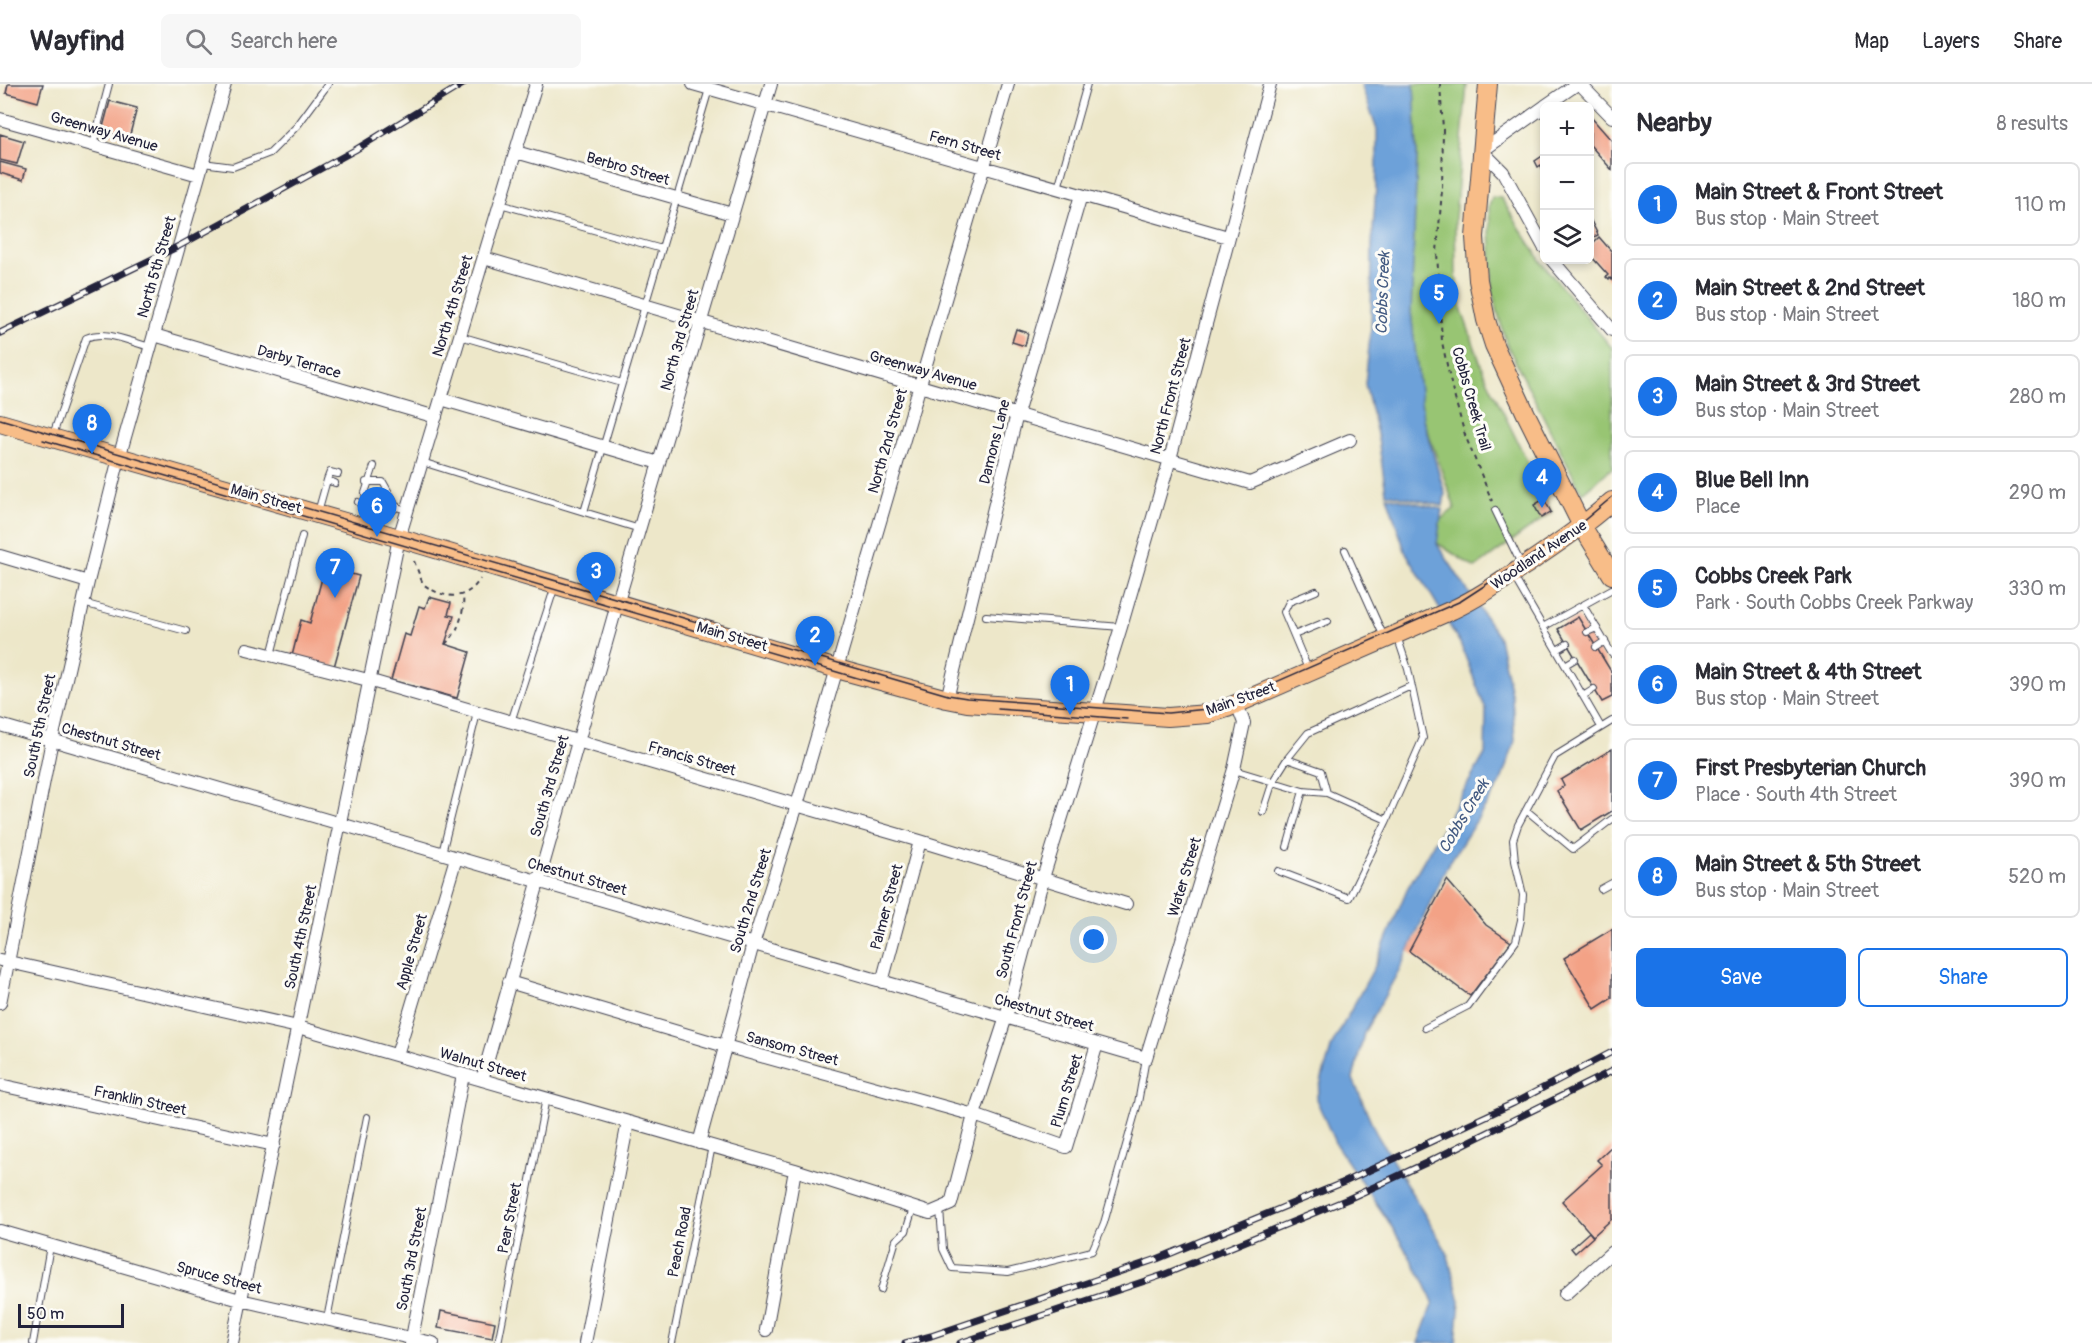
<!DOCTYPE html>
<html lang="en">
<head>
<meta charset="utf-8">
<style>
	body { margin:0; font-family:Pangolin,sans-serif; background:#f7f7f7; color:#2b2b33 }
	.controls { position:absolute; right:18px; top:18px; display:grid; overflow:hidden; border-radius:9px; box-shadow:0 3px 9px #0003 }
	.controls button { width:54px; height:54px; display:grid; place-items:center; padding:0; border:0; border-bottom:2px solid #e1e1e2; background:#fff; color:#2b2b33; font:30px sans-serif }
	.scale { position:absolute; left:18px; bottom:15px; width:106px; box-sizing:border-box; padding-left:6px; border:3px solid #22223b; border-top:0; font-size:16px; line-height:21px; white-space:nowrap; color:#22223b; -webkit-text-stroke:4px #fdfcf7; paint-order:stroke }
	.you { position:absolute; left:1094px; top:856px; width:21px; height:21px; margin:-15px; border:4px solid #fff; border-radius:50%; background:#1a73e8; box-shadow:0 0 0 9px #1a73e833 }
	.badge { display:grid; place-items:center; width:39px; height:39px; border-radius:50%; background:#1a73e8; color:#fff; font-size:20px; font-weight:700 }
	.pin { position:absolute; translate:-50% -50px; filter:drop-shadow(0 2px 3px #0008) }
	.pin::after { content:''; position:absolute; top:32px; width:21px; height:18px; background:inherit; clip-path:polygon(0 0,100% 0,50% 100%) }
	.list { margin:0; padding:0; list-style:none }
	h2 { display:flex; justify-content:space-between; align-items:center; height:78px; margin:0; padding:0 24px; font-size:26px }
	h2 small { font-size:20px; font-weight:400; color:#7c7c81 }
	.list li { display:grid; grid-template-columns:39px 1fr auto; gap:18px; align-items:center; box-sizing:border-box; height:84px; margin:0 12px 12px; padding:0 12px; border:2px solid #e1e1e2; border-radius:9px }
	.list b { display:block; font-size:22px; white-space:nowrap }
	.list p { margin:0; font-size:20px; white-space:nowrap; color:#7c7c81 }
	.list em { font-size:20px; font-style:normal; color:#7c7c81 }
	.actions { display:flex; gap:12px; padding:18px 24px }
	.actions a { flex:1; padding:14px 0; border:2px solid #1a73e8; border-radius:9px; text-align:center; font-size:21px; color:#1a73e8 }
	.actions .main { background:#1a73e8; color:#fff }
	.icon { flex:none; width:33px; height:33px; fill:none; stroke:currentColor; stroke-width:2; stroke-linecap:round; stroke-linejoin:round }
	.map { position:relative; flex:none; width:1612px; height:1259px; overflow:hidden }
	header { display:flex; align-items:center; gap:36px; box-sizing:border-box; height:84px; padding:0 30px; background:#fff; border-bottom:2px solid #e1e1e2 }
	header strong { font-size:28px }
	nav { display:flex; gap:33px; margin-inline-start:auto; font-size:21px }
	.search { width:420px; height:54px; background:#f7f7f7; display:flex; align-items:center; gap:15px; box-sizing:border-box; padding:0 21px; border-radius:9px; color:#7c7c81; font-size:22px }
	main { display:flex }
	aside { flex:1; background:#fff }
	.map>svg:first-child { display:block }
</style>
</head>
<body>
<header>
<strong>Wayfind</strong>
<div class="search"><svg class="icon" aria-label="search" viewBox="0 0 24 24"><circle cx="10" cy="10" r="6"/><path d="M15 15l6 6"/></svg>Search here</div>
<nav><a>Map</a><a>Layers</a><a>Share</a></nav>
</header>
<main>
<div class="map">
<svg width="1612" height="1259" viewBox="0 0 1612 1259">
	<rect width="100%" height="100%" fill="#fdfcf7"/>
	<filter id="ink" filterUnits="userSpaceOnUse"><feTurbulence type="fractalNoise" baseFrequency=".0167" numOctaves="2"/><feDisplacementMap in="SourceGraphic" scale="12" xChannelSelector="R" yChannelSelector="G"/><feConvolveMatrix kernelMatrix="1 2 1 2 8 2 1 2 1" color-interpolation-filters="sRGB"/></filter>
	<filter id="wash" filterUnits="userSpaceOnUse"><feTurbulence type="fractalNoise" baseFrequency=".008" numOctaves="4" result="noise"/><feDisplacementMap in="SourceGraphic" scale="24" xChannelSelector="R" yChannelSelector="G"/><feGaussianBlur stdDeviation="1.35" result="paint"/><feColorMatrix in="noise" values="0 0 0 0 0 0 0 0 0 0 0 0 0 0 0 0 0 1.4 0 .05"/><feComposite in="paint" operator="in"/></filter>
	<g filter="url(#wash)">
		<rect width="100%" height="100%" fill="#ede7c9"/>
		<path fill="#98c573" stroke="#5d7457" stroke-width="1.5" d="M1414 0H1467L1455 134 1456 192 1462 227 1484 289 1552 428 1475 484 1431 455V443L1455 424 1423 335 1411 228 1417 71Z
			M1492 113 1501 114 1542 179 1612 264V384L1582 409 1506 259 1493 210 1489 122Z"/>
		<path fill="#6da1d9" stroke="#48628a" stroke-width="1.5" d="M1361 0H1414L1417 71 1411 228 1423 335 1445 410 1443 422 1386 409 1378 354 1365 300 1371 244 1372 162 1377 87V46Z
			M1387 412 1442 425 1437 460 1499 554 1512 614 1515 657 1500 700 1446 784 1402 881 1364 949 1353 995 1376 1049 1447 1168 1460 1217 1456 1259H1418L1433 1218 1423 1195 1387 1135 1336 1061 1316 1015 1332 961 1375 882 1407 805 1485 670 1486 626 1460 559 1405 467Z"/>
		<g id="blocks">
			<path fill="#f3a286" d="M8 0H43L38 18 6 9Z
				M110 17 137 24 129 54 102 47Z
				M1590 32 1612 57V86L1590 61Z
				M0 50 24 57 17 80 0 76Z
				M1544 71V89L1541 81 1538 83 1535 77Z
				M0 78 26 85 23 96 0 89Z
				M1590 135 1598 151 1590 155Z
				M1599 153 1612 168V196L1610 194 1609 196 1606 193 1608 191 1590 171V162Z
				M1016 245 1028 249 1025 262 1012 258Z
				M1544 415 1551 428 1541 434 1534 421Z
				M325 483 359 492 334 583 292 572 301 536 310 539Z
				M429 513 451 519 448 531 454 532 445 560 470 568 457 614 391 596 404 550 410 552 419 522 425 524Z
				M1578 533 1612 589V613L1602 618 1558 545Z
				M1612 665V727L1581 746 1557 707 1564 702 1561 696Z
				M1447 796 1486 841 1511 858 1470 912 1409 867Z
				M1612 845V914L1595 925 1564 874Z
				M1612 1062V1135L1593 1152 1562 1117 1602 1081 1597 1076Z
				M1589 1148 1593 1153 1575 1169 1571 1164Z
				M441 1227 495 1238 492 1254 438 1244Z"/>
		</g>
	</g>
	<g filter="url(#ink)">
		<use href="#blocks" fill-opacity="0" stroke="#404050" stroke-width="1.5"/>
		<g fill="none" stroke-linecap="round" stroke-linejoin="round">
			<g stroke="#404050" stroke-width="8">
				<path id="lane" d="M93 61 109 0
					M203 79 233 83 270 69 297 42 328 0
					M1058 104 1087 0
					M500 120 662 165
					M460 252 622 299
					M53 351 86 254C105 245 130 258 150 263
					M422 378 584 428
					M327 396 330 388 338 390
					M366 398H383L397 423 407 426
					M358 418 382 434 397 423
					M1495 426 1522 482
					M318 428 327 396 335 399
					M362 442 367 422 365 409 374 382
					M640 445 584 428 709 5
					M1345 466 1384 553
					M1514 493 1601 643
					M83 519 186 547
					M1583 521 1612 570
					M986 532 1121 543
					M1543 543 1612 505
					M1587 548 1597 544
					M1294 551 1328 537
					M1596 563 1605 557
					M1557 566 1567 560
					M271 571 302 452
					M1565 581 1575 575
					M1308 585 1284 528 1289 518 1316 507
					M1583 612 1594 605
					M511 638 555 502
					M1287 675 1308 649 1411 602
					M1234 686 1303 707 1327 709 1387 736 1423 654 1408 585 1397 552
					M1526 726 1573 765 1612 735
					M1263 728 1273 697 1287 675 1321 687 1327 709
					M1287 763 1303 707
					M442 769 477 629
					M1278 787 1349 814 1387 736
					M1601 805 1612 799
					M1425 944 1468 922 1516 857 1521 836 1523 811 1515 777 1513 756 1518 741 1555 672 1612 637
					M940 1125 943 1165 952 1184 1008 1188 1092 1167 1104 1139 1138 1019 1146 974
					M881 1206 896 1156 906 1147 913 1124
					M327 1235 367 1033
					M33 1259 50 1162
					M498 1259 546 1014
					M672 1259 712 1062"/>
			</g>
			<g stroke="#404050" stroke-width="14">
				<path id="street" d="M693 0 1228 153
					M1580 0 1612 33
					M1545 22 1577 0
					M1544 23 1482 67 1503 88 1544 163
					M0 35 199 91
					M516 68 732 130
					M484 174 1250 399 1350 356
					M1552 176 1612 246
					M154 251 436 333
					M441 315 659 379
					M0 472 88 498
					M247 565 368 596 920 757 1126 820
					M947 615 1017 330 1081 111
					M0 641 1146 974 1234 685 1244 639 1237 620
					M0 876 298 943 795 1086 930 1129 951 1120 974 1031 1006 933 1043 794 1121 543 1170 375 1270 0
					M509 898 725 962 974 1031 1066 1063 1097 960
					M882 898 920 757
					M0 919 52 656 88 498 119 374 225 0
					M397 971 456 774
					M482 996 616 524 771 0
					M0 1001 274 1061
					M699 1059 753 860 797 721 1008 0
					M0 1147 240 1216 433 1259
					M1565 1210 1612 1168
					M766 1246 795 1086
					M232 1259 399 454 536 0
					M411 1259 463 991
					M585 1259 628 1038"/>
			</g>
			<g stroke="#404050" stroke-width="20">
				<path id="primary" d="M1488 0 1475 153 1478 196 1486 236 1494 261 1526 330 1582 442 1612 491
					M0 339 362 443 837 585 947 615 967 619 1168 633 1208 630 1227 624 1452 526C1480 513 1505 495 1530 478 1558 459 1586 440 1612 417"/>
			</g>
			<path stroke="#404050" stroke-width="2" stroke-dasharray="4.5 4.5" stroke-linecap="butt" d="M1440 0 1443 45 1442 106 1437 168 1442 258 1452 304 1465 351 1492 417
				M414 477 423 500C443 515 466 518 480 495
				M445 560C458 550 465 528 463 511"/>
			<use href="#lane" stroke="#fff" stroke-width="6"/>
			<use href="#street" stroke="#fff" stroke-width="12"/>
			<use href="#primary" stroke="#f8bd88" stroke-width="18"/>
			<path stroke="#22223b" stroke-width="1.5" d="M0 335 948 611 967 614 1168 629 1207 625 1226 620 1461 517 1581 439 1612 413
				M43 356 878 600
				M998 625 1127 635"/>
			<g stroke="#22223b" stroke-width="7">
				<path id="rail" d="M0 249 179 162 355 66 463 0
					M905 1259 931 1252 1157 1175 1342 1099 1514 1019 1612 968
					M960 1259 1163 1191 1348 1115 1426 1079 1612 987"/>
			</g>
			<use href="#rail" stroke="#fdfcf7" stroke-width="4.5" stroke-dasharray="14" stroke-linecap="butt"/>
		</g>
	</g>
	<g text-anchor="middle" dominant-baseline="central" stroke-width="6" stroke-linejoin="round" paint-order="stroke">
		<g font-size="15" fill="#22223b" stroke="#fdfcf7">
			<text transform="translate(104 48) rotate(16)">Greenway Avenue</text>
			<text transform="translate(965 62) rotate(16)">Fern Street</text>
			<text transform="translate(628 85) rotate(16)">Berbro Street</text>
			<text transform="translate(157 183) rotate(-74)">North 5th Street</text>
			<text transform="translate(453 222) rotate(-73)">North 4th Street</text>
			<text transform="translate(680 256) rotate(-74)">North 3rd Street</text>
			<text transform="translate(299 278) rotate(16)">Darby Terrace</text>
			<text transform="translate(923 287) rotate(16)">Greenway Avenue</text>
			<text transform="translate(1171 312) rotate(-75)">North Front Street</text>
			<text transform="translate(1471 315) rotate(74)">Cobbs Creek Trail</text>
			<text transform="translate(888 357) rotate(-74)">North 2nd Street</text>
			<text transform="translate(995 358) rotate(-76)">Damons Lane</text>
			<text transform="translate(266 415) rotate(16)">Main Street</text>
			<text transform="translate(1539 471) rotate(-34)">Woodland Avenue</text>
			<text transform="translate(732 553) rotate(16)">Main Street</text>
			<text transform="translate(1241 615) rotate(-20)">Main Street</text>
			<text transform="translate(40 642) rotate(-78)">South 5th Street</text>
			<text transform="translate(111 658) rotate(16)">Chestnut Street</text>
			<text transform="translate(692 675) rotate(16)">Francis Street</text>
			<text transform="translate(550 702) rotate(-74)">South 3rd Street</text>
			<text transform="translate(577 793) rotate(16)">Chestnut Street</text>
			<text transform="translate(1185 793) rotate(-73)">Water Street</text>
			<text transform="translate(751 817) rotate(-73)">South 2nd Street</text>
			<text transform="translate(887 823) rotate(-75)">Palmer Street</text>
			<text transform="translate(1017 836) rotate(-75)">South Front Street</text>
			<text transform="translate(301 853) rotate(-78)">South 4th Street</text>
			<text transform="translate(412 868) rotate(-74)">Apple Street</text>
			<text transform="translate(1044 929) rotate(16)">Chestnut Street</text>
			<text transform="translate(792 965) rotate(15)">Sansom Street</text>
			<text transform="translate(483 981) rotate(16)">Walnut Street</text>
			<text transform="translate(1067 1007) rotate(-73)">Plum Street</text>
			<text transform="translate(140 1017) rotate(12)">Franklin Street</text>
			<text transform="translate(510 1134) rotate(-79)">Pear Street</text>
			<text transform="translate(680 1158) rotate(-79)">Peach Road</text>
			<text transform="translate(412 1175) rotate(-79)">South 3rd Street</text>
			<text transform="translate(219 1194) rotate(15)">Spruce Street</text>
		</g>
		<g font-size="16" font-style="italic" fill="#445b82" stroke="#fdfcf7">
			<text transform="translate(1383 209) rotate(-88)">Cobbs Creek</text>
			<text transform="translate(1464 732) rotate(-59)">Cobbs Creek</text>
		</g>
	</g>
</svg>
<div class="controls">
<button>+</button>
<button>−</button>
<button><svg class="icon" aria-label="layers" viewBox="0 0 24 24"><path d="M12 4l9 5-9 5-9-5zM3 14l9 5 9-5"/></svg></button>
</div>
<div class="scale">50 m</div>
<div class="you"></div>
<div class="pin badge" style="left:1070px;top:631px">1</div>
<div class="pin badge" style="left:815px;top:582px">2</div>
<div class="pin badge" style="left:596px;top:518px">3</div>
<div class="pin badge" style="left:1542px;top:424px">4</div>
<div class="pin badge" style="left:1439px;top:240px">5</div>
<div class="pin badge" style="left:377px;top:453px">6</div>
<div class="pin badge" style="left:335px;top:514px">7</div>
<div class="pin badge" style="left:92px;top:370px">8</div>
</div>
<aside>
<h2>Nearby<small>8 results</small></h2>
<ul class="list">
<li><span class="badge">1</span><div><b>Main Street &amp; Front Street</b><p>Bus stop · Main Street</p></div><em>110 m</em></li>
<li><span class="badge">2</span><div><b>Main Street &amp; 2nd Street</b><p>Bus stop · Main Street</p></div><em>180 m</em></li>
<li><span class="badge">3</span><div><b>Main Street &amp; 3rd Street</b><p>Bus stop · Main Street</p></div><em>280 m</em></li>
<li><span class="badge">4</span><div><b>Blue Bell Inn</b><p>Place</p></div><em>290 m</em></li>
<li><span class="badge">5</span><div><b>Cobbs Creek Park</b><p>Park · South Cobbs Creek Parkway</p></div><em>330 m</em></li>
<li><span class="badge">6</span><div><b>Main Street &amp; 4th Street</b><p>Bus stop · Main Street</p></div><em>390 m</em></li>
<li><span class="badge">7</span><div><b>First Presbyterian Church</b><p>Place · South 4th Street</p></div><em>390 m</em></li>
<li><span class="badge">8</span><div><b>Main Street &amp; 5th Street</b><p>Bus stop · Main Street</p></div><em>520 m</em></li>
</ul>
<div class="actions"><a class="main">Save</a><a>Share</a></div>
</aside>
</main>
</body>
</html>
